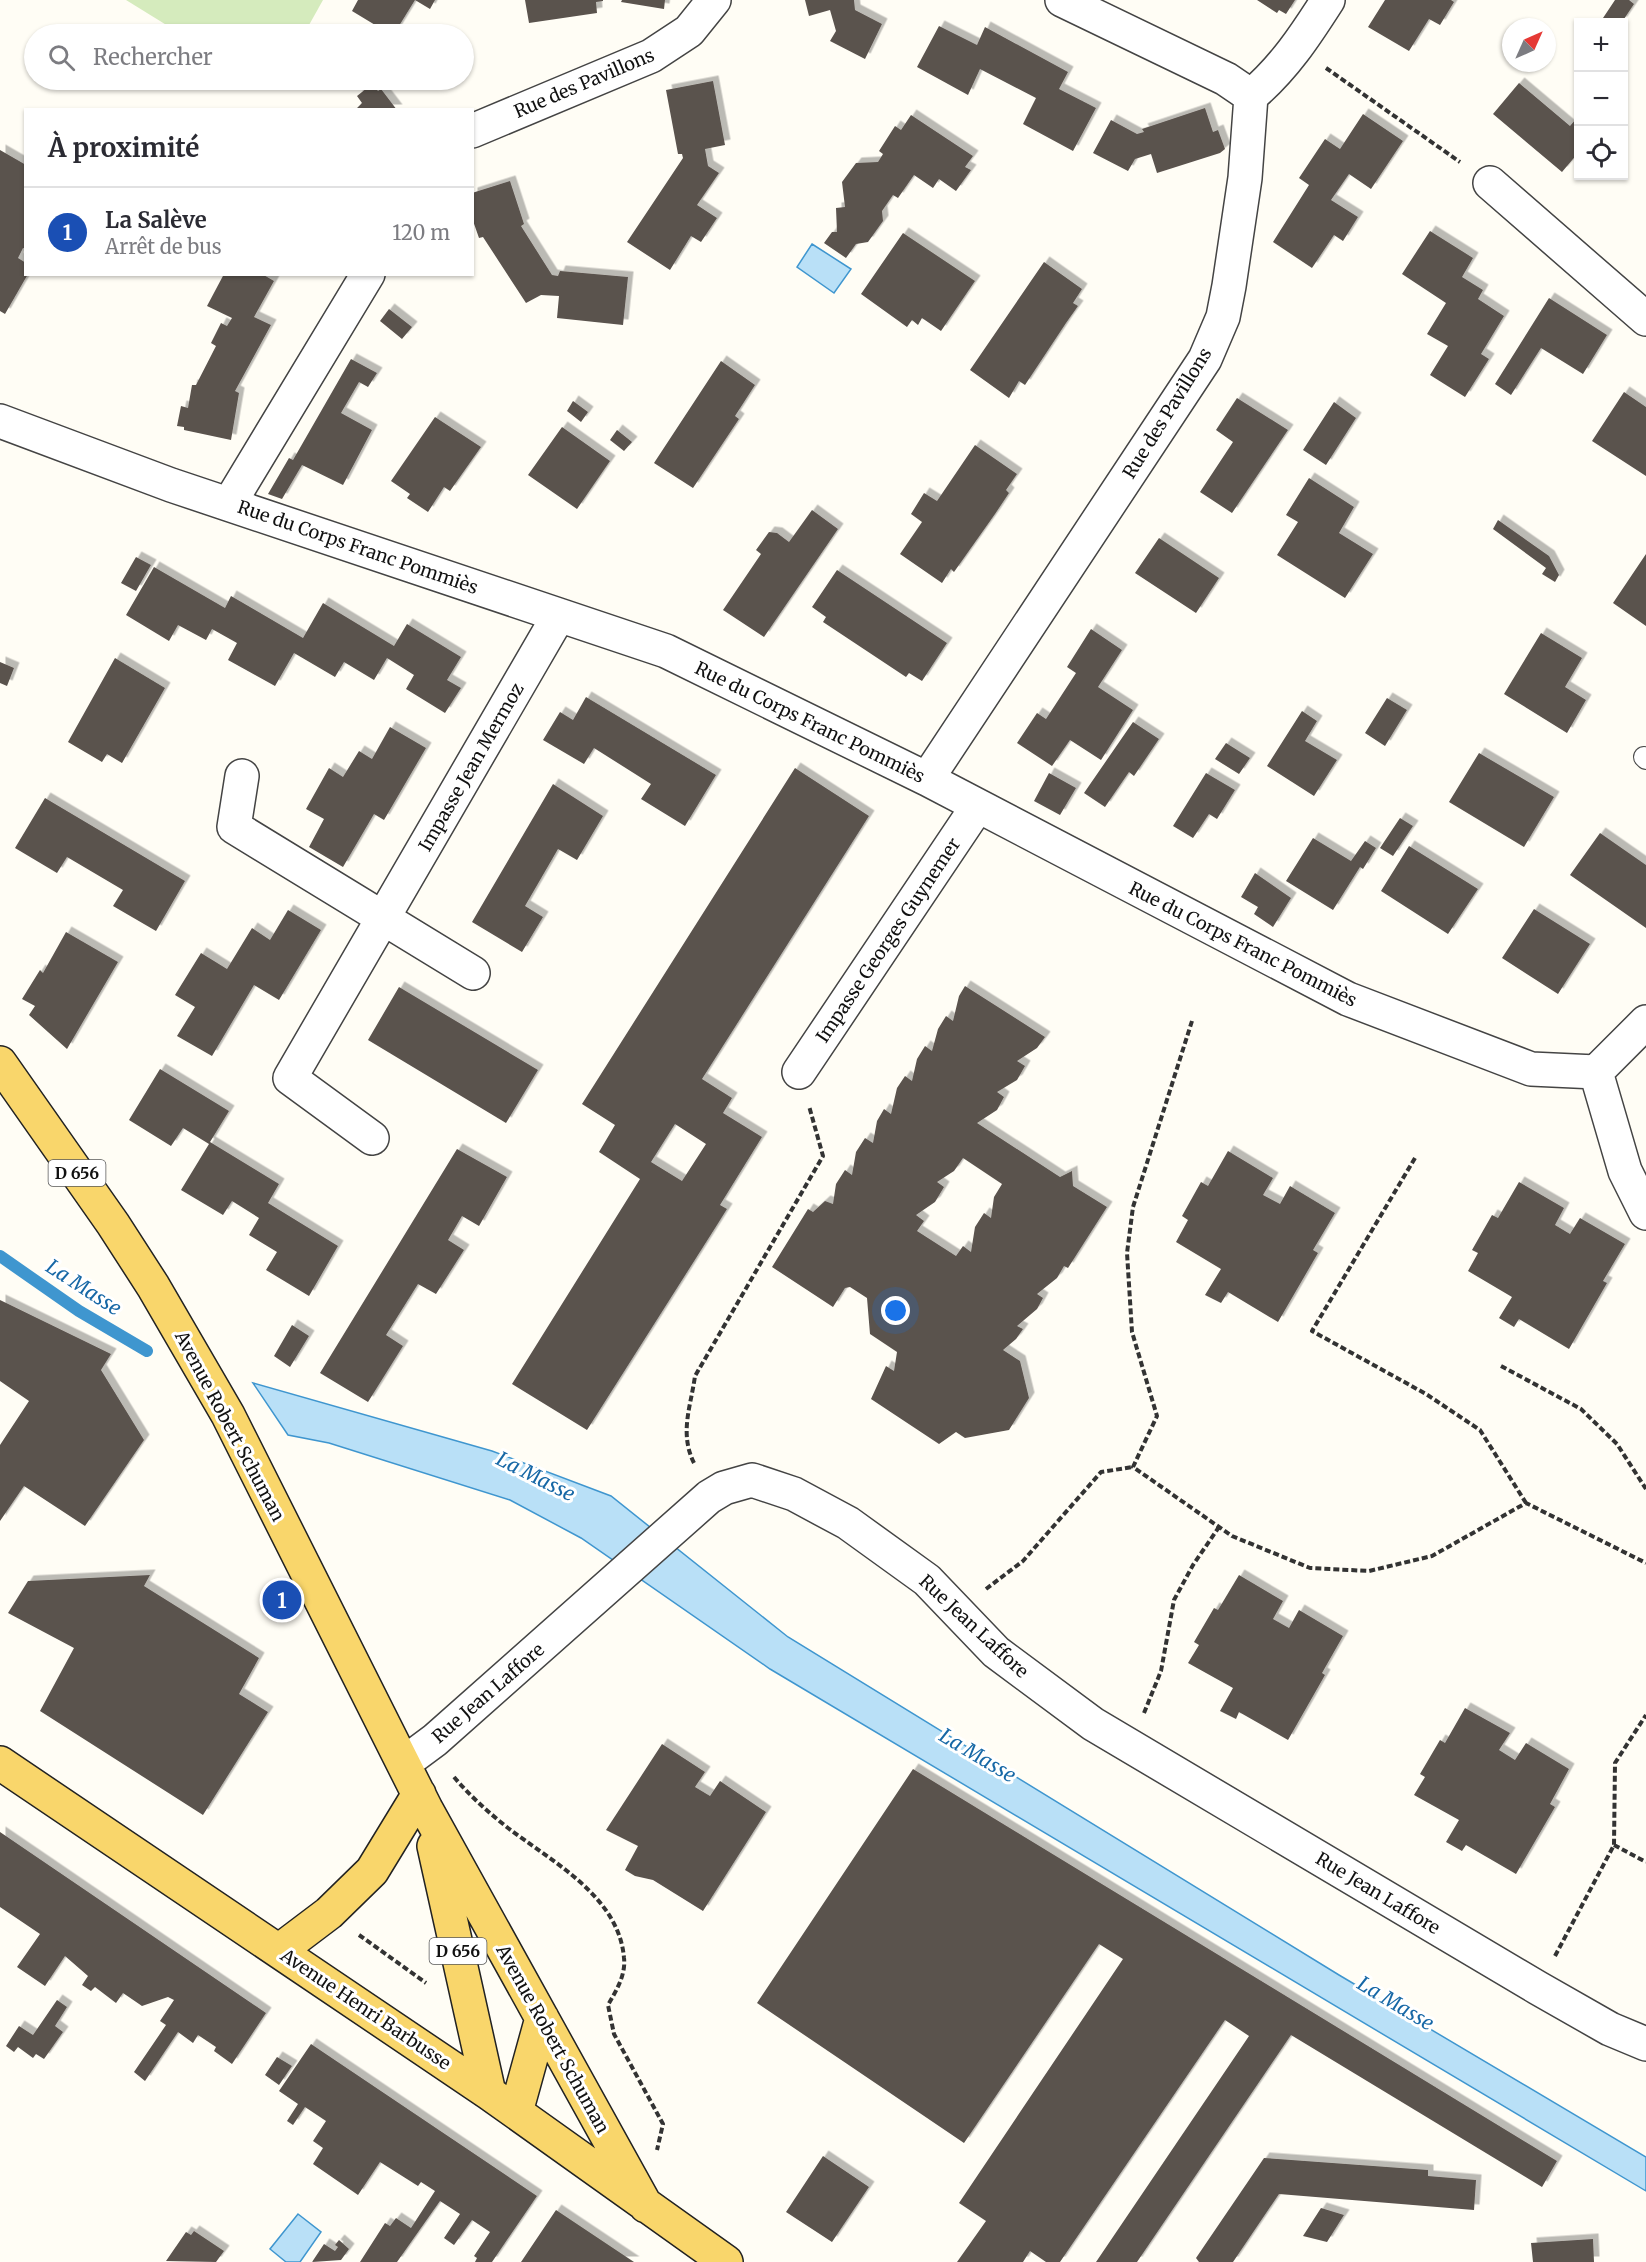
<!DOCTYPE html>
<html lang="fr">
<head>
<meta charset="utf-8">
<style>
	body { margin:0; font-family:Merriweather,serif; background:#f2f2f3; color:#2b2b33 }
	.controls { position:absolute; right:18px; top:18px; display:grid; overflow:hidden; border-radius:0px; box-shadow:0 2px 4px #0004 }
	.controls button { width:54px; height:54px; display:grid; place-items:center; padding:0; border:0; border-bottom:2px solid #e1e1e2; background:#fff; color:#2b2b33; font:30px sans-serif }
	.compass { position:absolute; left:1502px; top:18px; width:54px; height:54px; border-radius:50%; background:#fff; box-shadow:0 2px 4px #0004; rotate:45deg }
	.you { position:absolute; left:896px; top:1311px; width:21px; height:21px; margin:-15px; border:4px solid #fff; border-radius:50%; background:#1a73e8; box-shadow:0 0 0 9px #1a73e833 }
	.badge { display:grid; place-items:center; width:39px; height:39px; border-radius:50%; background:#2563eb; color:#fff; font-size:20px; font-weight:700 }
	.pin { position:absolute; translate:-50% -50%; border:3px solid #fff; box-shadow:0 2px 6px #0006 }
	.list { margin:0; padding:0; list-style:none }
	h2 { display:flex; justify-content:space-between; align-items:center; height:78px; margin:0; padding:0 24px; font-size:26px }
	h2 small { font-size:20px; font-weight:400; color:#7c7c81 }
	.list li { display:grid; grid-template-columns:39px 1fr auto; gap:18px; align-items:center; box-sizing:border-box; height:90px; padding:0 24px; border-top:2px solid #e1e1e2 }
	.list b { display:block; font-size:22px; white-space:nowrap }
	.list p { margin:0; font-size:20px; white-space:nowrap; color:#7c7c81 }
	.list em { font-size:20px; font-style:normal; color:#7c7c81 }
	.icon { flex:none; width:33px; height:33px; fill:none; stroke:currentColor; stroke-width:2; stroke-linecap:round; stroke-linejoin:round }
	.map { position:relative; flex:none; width:1646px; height:2262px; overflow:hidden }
	.search { position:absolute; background:#fff; box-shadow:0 2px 4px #0004; left:24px; top:24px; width:450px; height:66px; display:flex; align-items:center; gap:15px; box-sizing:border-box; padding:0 21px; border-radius:33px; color:#7c7c81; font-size:22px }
	.panel { position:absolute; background:#fff; box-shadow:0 2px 4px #0004; left:24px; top:108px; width:450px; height:168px; border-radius:0px }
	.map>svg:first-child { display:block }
</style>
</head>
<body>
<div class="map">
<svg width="1646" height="2262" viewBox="0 0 1646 2262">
	<defs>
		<filter id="shadow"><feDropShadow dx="5.5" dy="-5.5" stdDeviation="0" flood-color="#0004"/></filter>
	</defs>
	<rect width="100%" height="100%" fill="#fffdf5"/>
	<path fill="#d5ebbd" d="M126 0H323L304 34H181Z"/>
	<path fill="#b9e0f7" stroke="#3f96cf" stroke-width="1.5" d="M812 244 851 269 834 293 797 267Z
		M253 1383 492 1451 611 1496 788 1637 1339 1975 1646 2157V2191L770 1669 581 1538 510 1500 329 1443 288 1435Z
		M298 2214 321 2232 300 2262H286L270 2249Z"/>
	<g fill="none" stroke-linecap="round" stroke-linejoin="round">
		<path stroke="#3f96cf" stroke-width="12" d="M0 1256 79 1311 147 1351"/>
	</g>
	<path fill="#5a524d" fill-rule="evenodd" filter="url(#shadow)" d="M358 0H415L394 34H390L352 11Z
		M415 0H435L430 9Z
		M525 0H603V1L596 2 597 13 529 23Z
		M622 0H665L664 9 621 2Z
		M805 0H854L855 10 882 24 865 59 830 41 836 31 830 10 809 16Z
		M1257 0H1295L1286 14 1279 10 1277 13Z
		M1385 0H1451L1454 2 1440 25 1429 19 1409 51 1368 27Z
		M1615 0H1629L1634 4 1622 22H1603L1601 21Z
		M939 26 977 45 985 27 1068 72 1059 89 1096 108 1073 151 1023 124 1036 98 980 69 968 95 917 67Z
		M713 81 725 145 705 149 708 166 719 173 697 205 717 218 701 242 691 236 670 270 627 242 683 158 682 154H678L666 90Z
		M1519 83 1570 126 1576 119 1578 121V153L1562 172 1493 114Z
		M372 84 378 91 381 89 397 110H355L362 103 357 96Z
		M1205 108 1213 132 1218 130 1225 149 1220 153 1157 173 1151 154 1135 159 1128 171 1093 153 1111 120 1137 134 1144 132 1142 129Z
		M1363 114 1403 141 1371 189 1349 174 1331 200 1358 217 1343 241 1334 235 1312 268 1273 242 1309 185 1299 178 1325 139 1340 149Z
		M911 115 973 156 965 167 971 170 956 191 939 179 933 188 914 175 898 198 893 195 882 211 883 221 868 242 856 244 846 258 824 243 832 232H837L836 208 845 207 842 182 856 163 878 162 883 154 879 151 895 126 901 130Z
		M0 150 26 165V249L23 248 18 258 26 263V274H28L5 314 0 311Z
		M510 181 524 224 521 226 552 275 558 276 560 271 628 277 623 325 557 318 559 296 541 295 526 303 483 237 479 238 472 218V193Z
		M1430 231 1473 258 1462 277 1483 290 1478 299 1504 316 1481 354 1489 359 1465 397 1430 375 1448 346 1427 334 1446 303 1402 274Z
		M903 233 975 281 941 331 922 318 918 325 912 320 907 327 861 294Z
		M1044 262 1082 289 1073 303 1078 306 1066 323 1025 385 1019 381 1009 398 970 370Z
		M224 274H262L274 281 254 317 271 325 235 391 239 393 231 440 184 430V427L177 426 181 406 188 408 192 385H196L216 346 211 343 221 323 227 326 232 318 207 306Z
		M1549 298 1607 335 1583 374 1541 348 1511 395 1495 384Z
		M389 309 412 327 402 339 380 321Z
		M351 359 377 373 368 387 359 382 341 413 372 430 343 485 302 465 282 499 268 494 289 458 293 460Z
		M721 361 755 385 735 416 739 419 693 488 654 463Z
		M1624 392 1646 407V476L1592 441Z
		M1237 398 1288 430 1232 513 1200 492 1233 442 1216 430Z
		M573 401 588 412 581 422 567 411Z
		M1334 402 1356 418 1326 465 1303 450Z
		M435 417 481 447 450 491 444 487 428 512 407 498 410 494 391 481Z
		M562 427 610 461 577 509 528 475Z
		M617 430 632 442 624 451 610 440Z
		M975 445 1017 474 1006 490 1009 493 995 514 954 572 951 569 942 583 900 554 922 522 911 514 924 493 937 501Z
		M1309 478 1354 507 1339 533 1373 554 1345 598 1277 555 1298 522 1286 515Z
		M812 510 838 529 764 637 723 610 761 554 756 550 769 532 777 533 789 542Z
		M1498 520 1549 556 1559 575 1555 582 1542 574 1546 568 1493 529Z
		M1159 538 1219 578 1196 613 1135 573Z
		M1646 554V626L1613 603Z
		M136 557 151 565 136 591 121 583Z
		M154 567 225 608 231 596 303 638 323 603 394 646 407 624 461 657 447 680 461 688 445 713 406 689 414 675 387 658 374 680 344 662 335 677 294 653 275 686 228 660 237 643 212 629 206 640 178 625 169 641 126 615Z
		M837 570 947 643 922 681 909 673 906 677 823 622 826 617 812 607Z
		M1091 629 1122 650 1098 687 1133 710 1101 760 1070 740 1052 766 1017 743 1037 713 1046 719 1076 673 1067 667Z
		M1541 633 1582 658 1565 687 1586 700 1567 733 1504 694Z
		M115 658 165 688 122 763 107 754 102 762 68 742Z
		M0 662 14 668 7 686 0 683Z
		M586 697 716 775 685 826 641 799 651 784 594 748 584 764 543 740 560 712 573 720Z
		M1387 698 1407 710 1385 746 1365 733Z
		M1302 711 1317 721 1305 741 1337 760 1314 796 1267 766Z
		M1133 722 1159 739 1134 776 1129 772 1105 807 1084 793Z
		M390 727 426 748 384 820 374 814 343 867 309 847 324 819 306 809 329 768 343 777 359 751 372 759Z
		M1226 743 1250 758 1239 774 1215 759Z
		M1479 753 1554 797 1524 847 1449 802Z
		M795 768 869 816 702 1079 732 1098 723 1113 762 1137 720 1205 727 1209 717 1225 587 1430 512 1384 640 1179 599 1152 615 1125 582 1104ZM675 1124 706 1144 682 1181 651 1162Z
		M1049 773 1076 788 1060 815 1034 801Z
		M1206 773 1235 790 1217 819 1209 814 1193 838 1173 826Z
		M553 784 603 816 577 860 558 849 525 906 543 917 522 952 472 922Z
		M45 798 185 881 156 931 113 906 123 890 67 857 57 873 15 848Z
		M1400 818 1413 826 1393 856 1380 848Z
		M1600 833 1646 865V928L1570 875Z
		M1313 838 1351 861 1365 841 1376 848 1363 869 1360 867 1333 910 1286 881Z
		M1409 846 1478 889 1448 934 1381 891Z
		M1255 873 1291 898 1273 927 1254 914 1258 907 1241 897Z
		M1534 909 1590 944 1558 994 1502 958Z
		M288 910 321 930 279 1000 254 985 212 1056 177 1036 195 1007 175 995 201 953 227 969 252 928 270 940Z
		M66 932 118 962 67 1049 29 1015 35 1006 22 999 40 970 43 973Z
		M965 986 1045 1037 1037 1048 1017 1061 1025 1066 1017 1080 997 1092 1004 1097 997 1110 977 1123 1060 1177 1072 1171 1073 1186 1107 1207 1068 1268 1064 1266 1057 1278 1037 1294 1043 1298 1037 1309 1017 1326 1023 1329 1016 1339 1003 1350 1020 1361 1029 1398 1009 1430 965 1438 956 1432 939 1444 871 1399 886 1366 894 1371 897 1352 870 1334 867 1298 850 1287 845 1288 833 1307 772 1267 808 1209 813 1212 825 1201 833 1204 836 1184 845 1170 852 1175 856 1152 865 1138 873 1143 877 1121 884 1109 891 1114 897 1088 905 1076 912 1081 917 1059 925 1046 932 1051 938 1029 946 1016 953 1021 959 996ZM963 1158 1002 1184 994 1197 991 1218 984 1213 975 1227 971 1252 963 1246 956 1256 917 1231 924 1221 916 1215 935 1202 944 1187 937 1182 954 1171Z
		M399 987 538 1070 506 1123 368 1040Z
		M160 1069 229 1111 210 1142 279 1184 268 1203 338 1246 309 1296 266 1270 277 1252 249 1235 259 1218 232 1201 223 1215 181 1190 209 1144 183 1128 171 1146 129 1120Z
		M457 1149 507 1177 479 1226 462 1216 448 1240 464 1250 436 1294 418 1284 386 1335 403 1346 368 1402 320 1373Z
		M1228 1151 1273 1178 1263 1195 1280 1204 1290 1186 1335 1213 1313 1250 1318 1253 1278 1322 1228 1292 1221 1303 1205 1295 1221 1269 1176 1242 1188 1220 1182 1216 1201 1182 1208 1186Z
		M1519 1182 1564 1208 1555 1225 1570 1234 1580 1218 1625 1244 1603 1281 1607 1283 1569 1349 1519 1319 1514 1327 1499 1318 1512 1297 1468 1271 1478 1253 1472 1250 1492 1215 1498 1218Z
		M0 1300 111 1354 101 1370 144 1440 85 1526 24 1486 0 1521V1445L29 1401 0 1381Z
		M292 1325 309 1336 290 1367 274 1356Z
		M150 1575 144 1586 259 1658 239 1694 268 1712 203 1815 40 1711 74 1648 8 1613 28 1581Z
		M1239 1575 1283 1601 1273 1619 1289 1628 1299 1610 1343 1636 1322 1673 1325 1675 1288 1740 1239 1712 1236 1719 1220 1711 1233 1688 1188 1663 1199 1645 1194 1642 1214 1608 1218 1610Z
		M1465 1708 1510 1733 1499 1750 1515 1760 1526 1743 1569 1769 1550 1804 1555 1807 1516 1874 1466 1845 1462 1851 1446 1842 1459 1820 1414 1795 1425 1777 1420 1774 1440 1740 1445 1743Z
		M662 1744 705 1772 695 1787 710 1796 720 1781 766 1812 703 1911 653 1880 635 1876 625 1870 638 1846 606 1830Z
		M913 1769 1557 2161 1542 2187 1291 2035 1137 2262H1096L1249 2036 1225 2020 1060 2262H1046L1030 2251 1023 2262H957L986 2221 959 2203 1123 1959 1099 1944 964 2143 757 2003Z
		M0 1832 266 2013 232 2064 214 2051 216 2047 198 2035 193 2043 178 2032 145 2081 134 2072 166 2025 160 2021 174 2000 168 1997 142 2006 123 1993 116 2003 95 1987 91 1991 82 1985 88 1976 65 1956 45 1986 17 1967 40 1934 0 1907Z
		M57 2000 67 2007 55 2026 63 2032 44 2059 36 2054 33 2058 18 2047 14 2052 6 2046 19 2026 33 2035Z
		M311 2044 537 2196 492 2262H475L477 2258 474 2256 490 2232 472 2220 454 2245 444 2238 460 2214 440 2201 397 2262H360L385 2223 390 2226 396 2218 411 2228 435 2191 421 2182 418 2186 380 2162 358 2195 313 2164 323 2148 313 2141 326 2121 305 2107 293 2125 287 2121 298 2104 279 2091Z
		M277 2057 292 2066 279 2085 265 2075Z
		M823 2156 869 2187 832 2242 786 2212Z
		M1264 2158 1428 2170V2176L1476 2180 1474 2210 1279 2194 1233 2262H1199L1196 2258Z
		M1321 2208 1344 2215 1327 2242 1303 2236Z
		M556 2210 634 2262H521Z
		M194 2231 224 2251 216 2262 166 2261 186 2232 191 2235Z
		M1593 2239 1594 2262H1533L1531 2243Z
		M339 2240 349 2249 341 2260 312 2262 324 2244 335 2251 338 2247 335 2245Z"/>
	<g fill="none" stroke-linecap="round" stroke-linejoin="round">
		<g stroke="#444" stroke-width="22">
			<path id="service" d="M1644 757 1646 759"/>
		</g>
		<g stroke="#444" stroke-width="36">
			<path id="minor" d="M1251 96C1284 68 1305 36 1328 0
				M472 131 651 56 689 31 714 0
				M1490 183 1646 319
				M0 421 171 485 666 651 927 779 1348 999 1531 1069 1596 1072
				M229 504 368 274
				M242 776 234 827 473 973
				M927 779 1205 359 1223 317 1229 286 1245 178 1251 96 1226 79 1062 0
				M799 1072 977 807
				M1596 1072 1625 1171 1646 1213
				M1596 1072 1646 1022
				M372 1138 290 1078 559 615
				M404 1763 435 1740 709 1497 724 1488 752 1480 794 1494 848 1523 927 1580 996 1652 1093 1724 1538 1988 1610 2029 1646 2044"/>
		</g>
		<g stroke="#222" stroke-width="36">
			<path id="primary" d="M0 1063 113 1224 153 1286 228 1415 426 1809 646 2206
				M0 1763 489 2093 726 2262
				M434 1846 489 2093
				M280 1950 329 1913 372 1871 419 1794
				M516 2112 542 2018"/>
		</g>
		<path stroke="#333" stroke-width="4" stroke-dasharray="6 3" stroke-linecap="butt" d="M1326 68 1460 162
			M1192 1021 1133 1207 1127 1253 1132 1332 1157 1416 1133 1467 1232 1536 1310 1568 1369 1571 1432 1556 1526 1503 1646 1563
			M1415 1158 1312 1331 1426 1394 1480 1430 1526 1503
			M1501 1366 1581 1409 1617 1444 1646 1489
			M694 1463C679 1433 691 1406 695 1376L823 1156 809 1106
			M986 1589 1023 1561 1101 1472 1133 1467
			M1144 1713 1161 1671 1174 1600 1193 1565 1219 1527
			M454 1777C470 1796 488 1812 508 1828 551 1861 619 1896 624 1958 626 1975 616 1991 608 2005L614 2034 663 2124 657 2150
			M1614 1845 1646 1862
			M359 1935 426 1983
			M1555 1956 1614 1845 1615 1763 1646 1715"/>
		<use href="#service" stroke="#fff" stroke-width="20"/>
		<use href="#minor" stroke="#fff" stroke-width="33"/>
		<use href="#primary" stroke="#f9d66b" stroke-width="33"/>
	</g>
	<g text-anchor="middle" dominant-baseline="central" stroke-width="6" stroke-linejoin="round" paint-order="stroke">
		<g fill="#fff" stroke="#585858" stroke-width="1.5">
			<rect x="48.5" y="1160" width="57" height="26" rx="4.5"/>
			<rect x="429.5" y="1938" width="57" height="26" rx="4.5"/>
		</g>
		<g font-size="16" font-weight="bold" fill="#111">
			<text x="77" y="1173">D 656</text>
			<text x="458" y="1951">D 656</text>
		</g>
		<g font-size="18" fill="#111" stroke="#fff">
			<text transform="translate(584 83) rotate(-23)">Rue des Pavillons</text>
			<text transform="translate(1167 413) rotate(-58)">Rue des Pavillons</text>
			<text transform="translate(358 547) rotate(19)">Rue du Corps Franc Pommiès</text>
			<text transform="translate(810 722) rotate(26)">Rue du Corps Franc Pommiès</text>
			<text transform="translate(471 767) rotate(-60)">Impasse Jean Mermoz</text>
			<text transform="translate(888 940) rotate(-56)">Impasse Georges Guynemer</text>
			<text transform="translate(1243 944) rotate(27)">Rue du Corps Franc Pommiès</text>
			<text transform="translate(230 1426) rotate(62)">Avenue Robert Schuman</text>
			<text transform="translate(974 1626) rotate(43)">Rue Jean Laffore</text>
			<text transform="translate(488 1693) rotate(-41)">Rue Jean Laffore</text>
			<text transform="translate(1378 1893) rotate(31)">Rue Jean Laffore</text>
			<text transform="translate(366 2009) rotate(34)">Avenue Henri Barbusse</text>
			<text transform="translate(553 2039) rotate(61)">Avenue Robert Schuman</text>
		</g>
		<g font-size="20" font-style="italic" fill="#1768a6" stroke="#fff">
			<text transform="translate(84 1287) rotate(33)">La Masse</text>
			<text transform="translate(536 1476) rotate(27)">La Masse</text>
			<text transform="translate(978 1755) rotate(31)">La Masse</text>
			<text transform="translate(1396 2003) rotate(31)">La Masse</text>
		</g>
	</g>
</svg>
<div class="controls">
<button>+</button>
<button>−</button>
<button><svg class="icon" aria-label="locate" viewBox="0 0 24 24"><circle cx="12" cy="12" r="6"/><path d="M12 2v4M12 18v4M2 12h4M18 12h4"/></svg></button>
</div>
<svg class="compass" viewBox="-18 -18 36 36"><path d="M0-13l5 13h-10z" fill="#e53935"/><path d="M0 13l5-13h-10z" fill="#7c7c81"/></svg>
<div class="you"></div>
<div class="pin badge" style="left:282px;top:1600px;background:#1a4fb4">1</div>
<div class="search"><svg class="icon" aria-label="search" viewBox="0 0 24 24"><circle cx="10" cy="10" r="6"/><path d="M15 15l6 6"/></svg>Rechercher</div>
<section class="panel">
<h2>À proximité<small></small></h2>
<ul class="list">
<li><span class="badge" style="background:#1a4fb4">1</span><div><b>La Salève</b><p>Arrêt de bus</p></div><em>120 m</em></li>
</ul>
</section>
</div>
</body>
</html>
